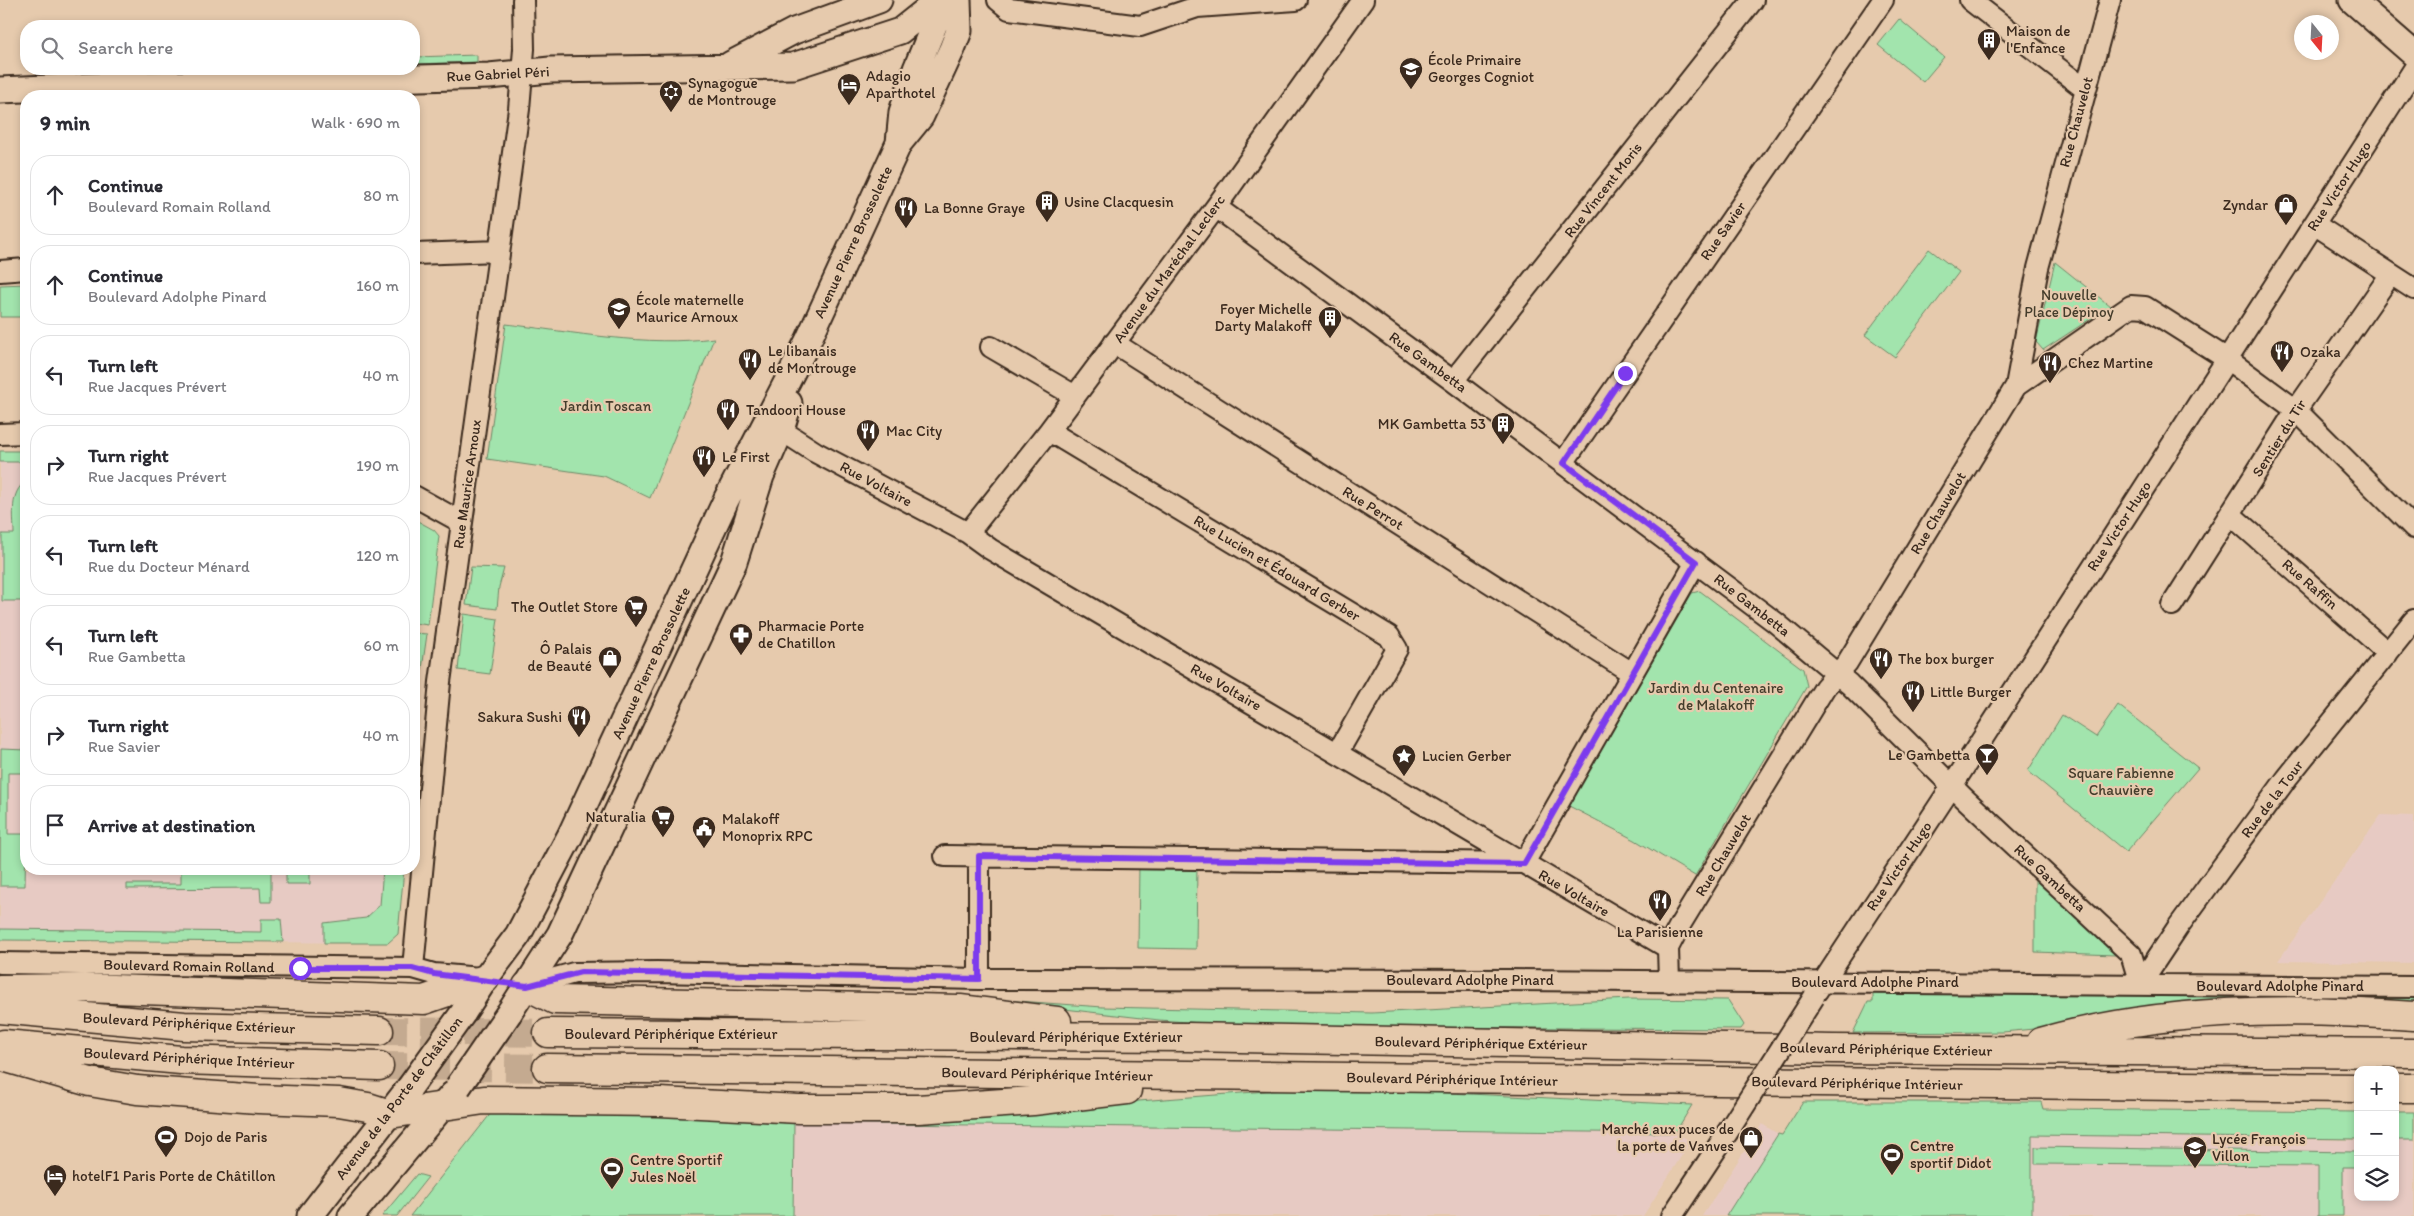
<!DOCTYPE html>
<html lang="en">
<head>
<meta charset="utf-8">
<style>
	body { margin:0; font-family:Itim,sans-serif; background:#f7f7f7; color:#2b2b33 }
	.controls { position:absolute; right:15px; bottom:15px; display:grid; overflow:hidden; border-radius:10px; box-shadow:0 2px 8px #0003 }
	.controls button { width:45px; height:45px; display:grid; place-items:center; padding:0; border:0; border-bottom:1px solid #e1e1e2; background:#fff; color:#2b2b33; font:25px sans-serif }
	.compass { position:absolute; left:2294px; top:15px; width:45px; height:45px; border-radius:50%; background:#fff; box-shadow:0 2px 8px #0003; rotate:162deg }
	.stop { position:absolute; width:15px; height:15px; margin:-11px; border:4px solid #7c3aed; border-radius:50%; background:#fff }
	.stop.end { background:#7c3aed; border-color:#fff; box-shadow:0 1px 5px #0008 }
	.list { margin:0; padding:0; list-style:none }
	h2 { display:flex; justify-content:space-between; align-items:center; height:65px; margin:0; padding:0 20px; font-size:21px }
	h2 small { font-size:16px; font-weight:400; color:#7c7c81 }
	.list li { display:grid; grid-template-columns:32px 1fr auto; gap:15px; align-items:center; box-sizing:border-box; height:80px; margin:0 10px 10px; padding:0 10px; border:1px solid #e1e1e2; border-radius:20px }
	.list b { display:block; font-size:19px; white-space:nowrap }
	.list p { margin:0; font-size:16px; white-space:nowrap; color:#7c7c81 }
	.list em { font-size:16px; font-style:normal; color:#7c7c81 }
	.icon { flex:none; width:28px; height:28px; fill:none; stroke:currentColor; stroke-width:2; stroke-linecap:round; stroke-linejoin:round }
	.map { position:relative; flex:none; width:2414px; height:1216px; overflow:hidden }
	.search { position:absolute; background:#fff; box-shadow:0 2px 8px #0003; left:20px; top:20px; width:400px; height:55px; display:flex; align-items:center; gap:12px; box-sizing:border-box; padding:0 18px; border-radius:20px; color:#7c7c81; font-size:19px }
	.panel { position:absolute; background:#fff; box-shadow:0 2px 8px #0003; left:20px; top:90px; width:400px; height:785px; border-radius:20px }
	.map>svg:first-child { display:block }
</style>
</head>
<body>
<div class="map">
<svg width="2414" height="1216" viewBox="0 0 2414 1216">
	<rect width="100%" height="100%" fill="#e6caad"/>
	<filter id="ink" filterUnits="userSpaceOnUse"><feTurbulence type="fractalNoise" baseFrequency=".02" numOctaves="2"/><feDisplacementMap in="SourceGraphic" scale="10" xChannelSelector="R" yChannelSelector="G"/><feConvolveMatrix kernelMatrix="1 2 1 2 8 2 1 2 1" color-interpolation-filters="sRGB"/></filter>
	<g filter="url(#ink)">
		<path fill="#e7cac3" d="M0 451H26V869H404L398 934 388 943 0 940Z
			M2381 815 2414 816V963L2278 961Z
			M794 1123 1675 1133 1691 1141 1643 1216H793Z
			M1762 1124 1778 1134 1726 1216H1702Z
			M2032 1135 2358 1140V1197H2395V1140H2414V1216H2032Z"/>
		<path fill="#a2e4ad" stroke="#6e8766" d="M1899 19 1944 57 1923 82 1878 45Z
			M477 55V62L414 64V57Z
			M1929 249 1959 272 1895 357 1865 335Z
			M2055 262 2110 306 2043 350 2036 342Z
			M26 284V317H0V285Z
			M506 324C573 332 647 347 714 338L650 498 604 476 487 459Z
			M0 451H26V462H0Z
			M26 481V601H2V534H14C14 516 9 493 26 481Z
			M414 519 434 530 439 536 428 625 414 623Z
			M471 567 504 568 499 587 497 609 466 605Z
			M1700 591 1803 669 1807 686 1695 876 1635 840 1569 806 1692 593Z
			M464 614 498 619 490 674 458 670Z
			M414 633 427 634 422 669H414Z
			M2118 705 2198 768 2126 852 2028 771 2062 715 2096 737Z
			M1 749 26 750V773H8V834H26L25 886H0Z
			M1139 864 1197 865 1196 949 1138 948Z
			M181 869H271V902H261L260 888 127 889V884H181Z
			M286 869H310V884H286Z
			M383 869H404L398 934 388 943H324V923L366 918 380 905Z
			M2035 877 2115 955 2035 952Z
			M261 919H281L283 942 0 940V929L261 932Z
			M1873 992 2414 997V1007L2094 1023 2003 1032 1853 1033 1868 1002H1873Z
			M961 997 1103 1007 1372 1013 1629 999 1728 1000 1744 1025 1741 1029 1244 1026 1159 1020Z
			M1347 1088 1692 1105 1675 1133 794 1123 793 1216H410L492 1112 1024 1110 1267 1091Z
			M1803 1102H2041L2043 1109 2358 1112V1139L2032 1135V1216H1726L1778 1134 1782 1135Z
			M2395 1112H2414V1140H2395Z
			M2035 1147 2355 1152V1167H2343V1216H2318V1166L2035 1164Z
			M417 1174 428 1177 397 1216H382Z"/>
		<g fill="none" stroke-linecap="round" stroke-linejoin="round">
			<path stroke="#c4aa90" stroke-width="28" stroke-dasharray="28 14" stroke-linecap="butt" d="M379 1031 548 1033
				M379 1066 547 1068"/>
			<g stroke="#3b2a1e" stroke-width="24">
				<path id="minor" d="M998 0 1009 9 1140 26 1197 7 1296 0
					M1970 0 2085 89
					M1216 207 1453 381 1775 622 1849 684 1964 798 2131 954 2140 984
					M2314 224 2414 289
					M414 254 499 251
					M0 271 26 269
					M1114 343 1632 673
					M991 347 1075 396
					M1453 381 1753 0
					M2016 386 2131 306 2145 307 2227 359 2296 410 2414 528
					M781 430 815 452 968 533 990 549 1668 948
					M1049 431 1389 636 1397 649 1338 752
					M0 434 26 433
					M1563 463 1883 0
					M414 496 461 522
					M2231 515 2388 653
					M968 533 1049 431 1216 207 1363 0
					M2172 605 2296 410 2391 274
					M945 856 1524 863 1696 562
					M0 963 413 968 434 974 480 978
					M413 968 440 682 519 109 524 49 523 0
					M979 979V856
					M1669 982 1668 948 1680 925 1825 687 1847 663 2016 386 2038 268 2110 0
					M2140 984 2178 927 2287 778 2414 620
					M527 986 574 973 657 972 979 979 1509 980 2414 987
					M1817 991 1952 786 2414 69
					M1672 1216 1727 1133"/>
			</g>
			<g stroke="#3b2a1e" stroke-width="29">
				<path id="major" d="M2352 0 2414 54
					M731 64 794 31 879 0
					M0 90 118 85 214 84 489 76 550 70 793 66 900 31 939 0
					M899 143 902 112 916 69 935 23 955 2
					M463 1013 485 979 518 935 570 836 726 500 808 341 899 143 921 116 952 49 959 31 958 0
					M509 1013 560 934 734 562 761 476 781 430 789 403
					M310 1216 410 1087
					M351 1216 452 1095"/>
			</g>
			<g stroke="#3b2a1e" stroke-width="31">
				<path id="highway" d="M527 986 555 1000 960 1009 1057 1021
					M0 989 84 988 424 1000 485 979
					M0 1009 184 1026 379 1031
					M548 1033 1188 1037 1833 1049 2414 1053
					M2041 1042C2160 1008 2291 1007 2414 1016
					M4 1044 181 1060 379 1066
					M0 1056 90 1082 137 1090 258 1099 339 1102 368 1107 390 1114 484 1100 660 1102 799 1109H918L1033 1101 1127 1090
					M547 1068 2358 1088
					M2395 1088H2414"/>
			</g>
			<use href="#minor" stroke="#e6caad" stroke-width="20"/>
			<use href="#major" stroke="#e6caad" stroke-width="25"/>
			<use href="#highway" stroke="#e6caad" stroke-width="28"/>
			<g stroke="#3b2a1e" stroke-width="24" stroke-linecap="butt">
				<path id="minor-bridge" d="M1727 1133 1814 997"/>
			</g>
			<g stroke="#3b2a1e" stroke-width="29" stroke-linecap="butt">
				<path id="major-bridge" d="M410 1087 463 1013
					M458 1087 509 1013"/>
			</g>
			<use href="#minor-bridge" stroke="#e6caad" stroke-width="20"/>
			<use href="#major-bridge" stroke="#e6caad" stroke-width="25"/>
		</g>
	</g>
	<g fill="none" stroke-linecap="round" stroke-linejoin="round" filter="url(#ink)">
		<path stroke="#7c3aed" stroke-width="6" d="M300 968H412L434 974 527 986 581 972 979 979V856L1524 864 1696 562 1564 463 1625 373"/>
	</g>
	<defs>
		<g id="building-pin" transform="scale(1.25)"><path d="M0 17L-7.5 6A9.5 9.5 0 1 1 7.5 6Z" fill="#3b2a1e" stroke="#e6caad"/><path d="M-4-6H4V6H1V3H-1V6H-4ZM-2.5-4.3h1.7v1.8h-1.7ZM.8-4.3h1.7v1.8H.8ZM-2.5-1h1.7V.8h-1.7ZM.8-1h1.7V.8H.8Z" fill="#fff"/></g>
		<g id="school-pin" transform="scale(1.25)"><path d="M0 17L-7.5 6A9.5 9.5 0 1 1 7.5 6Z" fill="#3b2a1e" stroke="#e6caad"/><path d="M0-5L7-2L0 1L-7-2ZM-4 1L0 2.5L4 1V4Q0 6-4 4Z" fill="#fff"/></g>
		<g id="hotel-pin" transform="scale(1.25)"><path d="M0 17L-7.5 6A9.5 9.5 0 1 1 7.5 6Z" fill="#3b2a1e" stroke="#e6caad"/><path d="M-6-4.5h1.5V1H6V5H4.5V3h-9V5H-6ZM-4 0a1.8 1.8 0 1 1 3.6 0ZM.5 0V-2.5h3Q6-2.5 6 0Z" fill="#fff"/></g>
		<g id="synagogue-pin" transform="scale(1.25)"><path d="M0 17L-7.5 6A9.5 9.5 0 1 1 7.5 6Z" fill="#3b2a1e" stroke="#e6caad"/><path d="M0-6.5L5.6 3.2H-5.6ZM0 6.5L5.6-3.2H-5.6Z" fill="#fff"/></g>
		<g id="shop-pin" transform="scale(1.25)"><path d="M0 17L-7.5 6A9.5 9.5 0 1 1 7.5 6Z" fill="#3b2a1e" stroke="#e6caad"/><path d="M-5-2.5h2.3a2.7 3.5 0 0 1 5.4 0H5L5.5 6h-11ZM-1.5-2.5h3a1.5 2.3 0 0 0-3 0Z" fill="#fff"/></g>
		<g id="restaurant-pin" transform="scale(1.25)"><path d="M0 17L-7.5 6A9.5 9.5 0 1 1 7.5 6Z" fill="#3b2a1e" stroke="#e6caad"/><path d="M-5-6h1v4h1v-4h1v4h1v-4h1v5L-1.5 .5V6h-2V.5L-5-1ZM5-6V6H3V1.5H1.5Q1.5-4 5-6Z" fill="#fff"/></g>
		<g id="supermarket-pin" transform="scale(1.25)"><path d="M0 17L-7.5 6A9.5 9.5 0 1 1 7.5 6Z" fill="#3b2a1e" stroke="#e6caad"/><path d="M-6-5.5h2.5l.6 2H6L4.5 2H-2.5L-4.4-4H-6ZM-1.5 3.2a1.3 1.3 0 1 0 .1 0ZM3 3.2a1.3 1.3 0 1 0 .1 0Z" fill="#fff"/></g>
		<g id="pharmacy-pin" transform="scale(1.25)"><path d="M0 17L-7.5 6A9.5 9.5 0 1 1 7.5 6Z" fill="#3b2a1e" stroke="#e6caad"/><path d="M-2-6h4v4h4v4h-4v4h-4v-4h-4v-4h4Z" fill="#fff"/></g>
		<g id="bar-pin" transform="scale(1.25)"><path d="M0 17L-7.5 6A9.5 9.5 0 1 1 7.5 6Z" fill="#3b2a1e" stroke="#e6caad"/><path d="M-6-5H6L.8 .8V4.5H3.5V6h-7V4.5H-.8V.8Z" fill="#fff"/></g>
		<g id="sight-pin" transform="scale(1.25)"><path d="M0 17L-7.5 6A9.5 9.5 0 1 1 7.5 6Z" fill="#3b2a1e" stroke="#e6caad"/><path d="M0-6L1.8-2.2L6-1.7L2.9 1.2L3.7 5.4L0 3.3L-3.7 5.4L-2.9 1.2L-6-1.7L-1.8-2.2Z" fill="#fff"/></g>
		<g id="civic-pin" transform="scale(1.25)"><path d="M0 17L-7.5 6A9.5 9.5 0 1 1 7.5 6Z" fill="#3b2a1e" stroke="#e6caad"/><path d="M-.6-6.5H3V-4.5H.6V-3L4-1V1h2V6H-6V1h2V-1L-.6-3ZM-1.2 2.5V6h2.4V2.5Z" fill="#fff"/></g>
		<g id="stadium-pin" transform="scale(1.25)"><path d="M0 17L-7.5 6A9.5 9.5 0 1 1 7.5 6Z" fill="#3b2a1e" stroke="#e6caad"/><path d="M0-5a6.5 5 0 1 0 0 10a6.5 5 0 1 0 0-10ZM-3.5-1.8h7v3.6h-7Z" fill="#fff"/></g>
	</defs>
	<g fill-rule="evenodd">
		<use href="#building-pin" x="1989" y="40"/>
		<use href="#school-pin" x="1411" y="69"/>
		<use href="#hotel-pin" x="849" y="85"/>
		<use href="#synagogue-pin" x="671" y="92"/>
		<use href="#building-pin" x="1047" y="202"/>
		<use href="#shop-pin" x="2286" y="205"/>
		<use href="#restaurant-pin" x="906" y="208"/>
		<use href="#school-pin" x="619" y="309"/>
		<use href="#building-pin" x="1330" y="318"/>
		<use href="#restaurant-pin" x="2282" y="352"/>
		<use href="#restaurant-pin" x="750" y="360"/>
		<use href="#restaurant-pin" x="2050" y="363"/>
		<use href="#restaurant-pin" x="728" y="410"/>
		<use href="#building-pin" x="1503" y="424"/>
		<use href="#restaurant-pin" x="868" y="431"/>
		<use href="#restaurant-pin" x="704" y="457"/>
		<use href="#supermarket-pin" x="636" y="607"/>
		<use href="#pharmacy-pin" x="741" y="635"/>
		<use href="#shop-pin" x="610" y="658"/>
		<use href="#restaurant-pin" x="1881" y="659"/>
		<use href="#restaurant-pin" x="1913" y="692"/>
		<use href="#restaurant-pin" x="579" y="717"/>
		<use href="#bar-pin" x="1987" y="755"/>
		<use href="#sight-pin" x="1404" y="756"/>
		<use href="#supermarket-pin" x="663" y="817"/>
		<use href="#civic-pin" x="704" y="828"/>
		<use href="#restaurant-pin" x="1660" y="901"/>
		<use href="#stadium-pin" x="166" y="1137"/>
		<use href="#shop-pin" x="1751" y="1138"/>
		<use href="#school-pin" x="2195" y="1148"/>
		<use href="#stadium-pin" x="1892" y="1155"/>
		<use href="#stadium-pin" x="612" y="1169"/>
		<use href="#hotel-pin" x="55" y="1176"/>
	</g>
	<g text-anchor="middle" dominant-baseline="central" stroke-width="4.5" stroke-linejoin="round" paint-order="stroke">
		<g font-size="15" fill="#3b2a1e" stroke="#e6caad" text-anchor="start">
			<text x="2006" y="31">Maison de<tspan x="2006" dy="17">l'Enfance</tspan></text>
			<text x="1428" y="60">École Primaire<tspan x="1428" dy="17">Georges Cogniot</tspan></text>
			<text x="866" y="76">Adagio<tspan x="866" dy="17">Aparthotel</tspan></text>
			<text x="688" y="83">Synagogue<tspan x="688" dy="17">de Montrouge</tspan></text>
			<text x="1064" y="202">Usine Clacquesin</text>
			<text x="2268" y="205" text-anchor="end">Zyndar</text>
			<text x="924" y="208">La Bonne Graye</text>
			<text x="636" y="300">École maternelle<tspan x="636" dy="17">Maurice Arnoux</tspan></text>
			<text x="1312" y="309" text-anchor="end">Foyer Michelle<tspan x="1312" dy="17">Darty Malakoff</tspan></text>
			<text x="768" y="351">Le libanais<tspan x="768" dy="17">de Montrouge</tspan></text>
			<text x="2300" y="352">Ozaka</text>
			<text x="2068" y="363">Chez Martine</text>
			<text x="746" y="410">Tandoori House</text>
			<text x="1486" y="424" text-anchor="end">MK Gambetta 53</text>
			<text x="886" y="431">Mac City</text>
			<text x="722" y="457">Le First</text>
			<text x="618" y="607" text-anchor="end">The Outlet Store</text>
			<text x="758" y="626">Pharmacie Porte<tspan x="758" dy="17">de Chatillon</tspan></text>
			<text x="592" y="649" text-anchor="end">Ô Palais<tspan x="592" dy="17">de Beauté</tspan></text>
			<text x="1898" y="659">The box burger</text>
			<text x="1930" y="692">Little Burger</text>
			<text x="562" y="717" text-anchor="end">Sakura Sushi</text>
			<text x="1970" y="755" text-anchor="end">Le Gambetta</text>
			<text x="1422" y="756">Lucien Gerber</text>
			<text x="646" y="817" text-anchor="end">Naturalia</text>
			<text x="722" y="819">Malakoff<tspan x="722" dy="17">Monoprix RPC</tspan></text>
			<text x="1660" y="932" text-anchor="middle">La Parisienne</text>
			<text x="1734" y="1129" text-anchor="end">Marché aux puces de<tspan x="1734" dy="17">la porte de Vanves</tspan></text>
			<text x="184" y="1137">Dojo de Paris</text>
			<text x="2212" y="1139">Lycée François<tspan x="2212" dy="17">Villon</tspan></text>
			<text x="1910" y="1146">Centre<tspan x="1910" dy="17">sportif Didot</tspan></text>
			<text x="630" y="1160">Centre Sportif<tspan x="630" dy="17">Jules Noël</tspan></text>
			<text x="72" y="1176">hotelF1 Paris Porte de Châtillon</text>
		</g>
		<g font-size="15" fill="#3b2a1e" stroke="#e6caad">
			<text transform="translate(498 74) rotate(-3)">Rue Gabriel Péri</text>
			<text transform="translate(2076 122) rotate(-75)">Rue Chauvelot</text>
			<text transform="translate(2339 186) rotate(-57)">Rue Victor Hugo</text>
			<text transform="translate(1603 190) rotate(-52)">Rue Vincent Moris</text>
			<text transform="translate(1723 231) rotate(-55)">Rue Savier</text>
			<text transform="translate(853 242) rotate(-65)">Avenue Pierre Brossolette</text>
			<text transform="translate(1169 269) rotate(-54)">Avenue du Maréchal Leclerc</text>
			<text transform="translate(1428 362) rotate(36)">Rue Gambetta</text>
			<text transform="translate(2279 438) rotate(-58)">Sentier du Tir</text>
			<text transform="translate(467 484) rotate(-82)">Rue Maurice Arnoux</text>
			<text transform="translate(876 484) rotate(28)">Rue Voltaire</text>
			<text transform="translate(1373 508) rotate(32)">Rue Perrot</text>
			<text transform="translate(1938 513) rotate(-59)">Rue Chauvelot</text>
			<text transform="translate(2119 526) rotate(-57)">Rue Victor Hugo</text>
			<text transform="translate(1277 568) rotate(31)">Rue Lucien et Édouard Gerber</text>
			<text transform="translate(2310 584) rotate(41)">Rue Raffin</text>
			<text transform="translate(1752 605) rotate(38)">Rue Gambetta</text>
			<text transform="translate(651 663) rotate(-65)">Avenue Pierre Brossolette</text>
			<text transform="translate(1226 687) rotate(30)">Rue Voltaire</text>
			<text transform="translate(2272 799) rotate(-53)">Rue de la Tour</text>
			<text transform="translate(1723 855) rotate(-59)">Rue Chauvelot</text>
			<text transform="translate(1899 866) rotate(-56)">Rue Victor Hugo</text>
			<text transform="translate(2050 878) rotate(43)">Rue Gambetta</text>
			<text transform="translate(1574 893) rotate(30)">Rue Voltaire</text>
			<text transform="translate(189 966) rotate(1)">Boulevard Romain Rolland</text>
			<text x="1470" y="980">Boulevard Adolphe Pinard</text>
			<text x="1875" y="982">Boulevard Adolphe Pinard</text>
			<text x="2280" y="986">Boulevard Adolphe Pinard</text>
			<text transform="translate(189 1023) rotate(3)">Boulevard Périphérique Extérieur</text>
			<text x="671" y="1034">Boulevard Périphérique Extérieur</text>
			<text x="1076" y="1037">Boulevard Périphérique Extérieur</text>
			<text transform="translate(1481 1043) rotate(1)">Boulevard Périphérique Extérieur</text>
			<text transform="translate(1886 1049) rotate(1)">Boulevard Périphérique Extérieur</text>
			<text transform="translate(189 1058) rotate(3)">Boulevard Périphérique Intérieur</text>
			<text transform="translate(1047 1074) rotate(1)">Boulevard Périphérique Intérieur</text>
			<text transform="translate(1452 1079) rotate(1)">Boulevard Périphérique Intérieur</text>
			<text transform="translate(1857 1083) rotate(1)">Boulevard Périphérique Intérieur</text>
			<text transform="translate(399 1098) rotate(-53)">Avenue de la Porte de Châtillon</text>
		</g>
		<g font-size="15" fill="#453d2c" stroke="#e6caad">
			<text x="2069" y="295">Nouvelle<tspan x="2069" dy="17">Place Dépinoy</tspan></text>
			<text x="606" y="406">Jardin Toscan</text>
			<text x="1716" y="688">Jardin du Centenaire<tspan x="1716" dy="17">de Malakoff</tspan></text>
			<text x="2121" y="773">Square Fabienne<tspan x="2121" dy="17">Chauvière</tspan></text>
		</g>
	</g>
</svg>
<div class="controls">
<button>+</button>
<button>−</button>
<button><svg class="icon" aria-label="layers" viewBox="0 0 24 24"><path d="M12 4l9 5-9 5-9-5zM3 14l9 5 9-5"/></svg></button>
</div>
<svg class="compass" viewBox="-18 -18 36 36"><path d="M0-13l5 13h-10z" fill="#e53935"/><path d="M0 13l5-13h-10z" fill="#7c7c81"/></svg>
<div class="stop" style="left:300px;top:968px"></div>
<div class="stop end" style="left:1625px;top:373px"></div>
<div class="search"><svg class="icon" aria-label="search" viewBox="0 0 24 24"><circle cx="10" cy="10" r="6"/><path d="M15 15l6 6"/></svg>Search here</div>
<section class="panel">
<h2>9 min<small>Walk · 690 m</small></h2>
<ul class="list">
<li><svg class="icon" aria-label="ahead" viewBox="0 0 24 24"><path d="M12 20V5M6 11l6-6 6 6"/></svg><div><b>Continue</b><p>Boulevard Romain Rolland</p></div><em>80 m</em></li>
<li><svg class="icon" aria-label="ahead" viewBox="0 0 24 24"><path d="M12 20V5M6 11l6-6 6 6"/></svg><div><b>Continue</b><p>Boulevard Adolphe Pinard</p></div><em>160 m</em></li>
<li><svg class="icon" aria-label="left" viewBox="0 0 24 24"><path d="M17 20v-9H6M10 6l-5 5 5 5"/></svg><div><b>Turn left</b><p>Rue Jacques Prévert</p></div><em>40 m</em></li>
<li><svg class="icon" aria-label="right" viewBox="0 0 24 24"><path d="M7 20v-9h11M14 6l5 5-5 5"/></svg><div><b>Turn right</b><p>Rue Jacques Prévert</p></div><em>190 m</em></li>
<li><svg class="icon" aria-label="left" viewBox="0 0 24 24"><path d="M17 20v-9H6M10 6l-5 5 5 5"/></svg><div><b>Turn left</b><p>Rue du Docteur Ménard</p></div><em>120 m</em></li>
<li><svg class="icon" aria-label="left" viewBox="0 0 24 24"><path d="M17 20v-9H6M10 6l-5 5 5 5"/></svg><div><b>Turn left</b><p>Rue Gambetta</p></div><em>60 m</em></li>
<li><svg class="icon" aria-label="right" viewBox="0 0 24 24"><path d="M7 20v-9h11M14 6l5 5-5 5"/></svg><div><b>Turn right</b><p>Rue Savier</p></div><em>40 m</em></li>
<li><svg class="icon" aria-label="arrive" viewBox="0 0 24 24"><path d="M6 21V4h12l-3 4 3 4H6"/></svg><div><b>Arrive at destination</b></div></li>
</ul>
</section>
</div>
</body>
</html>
